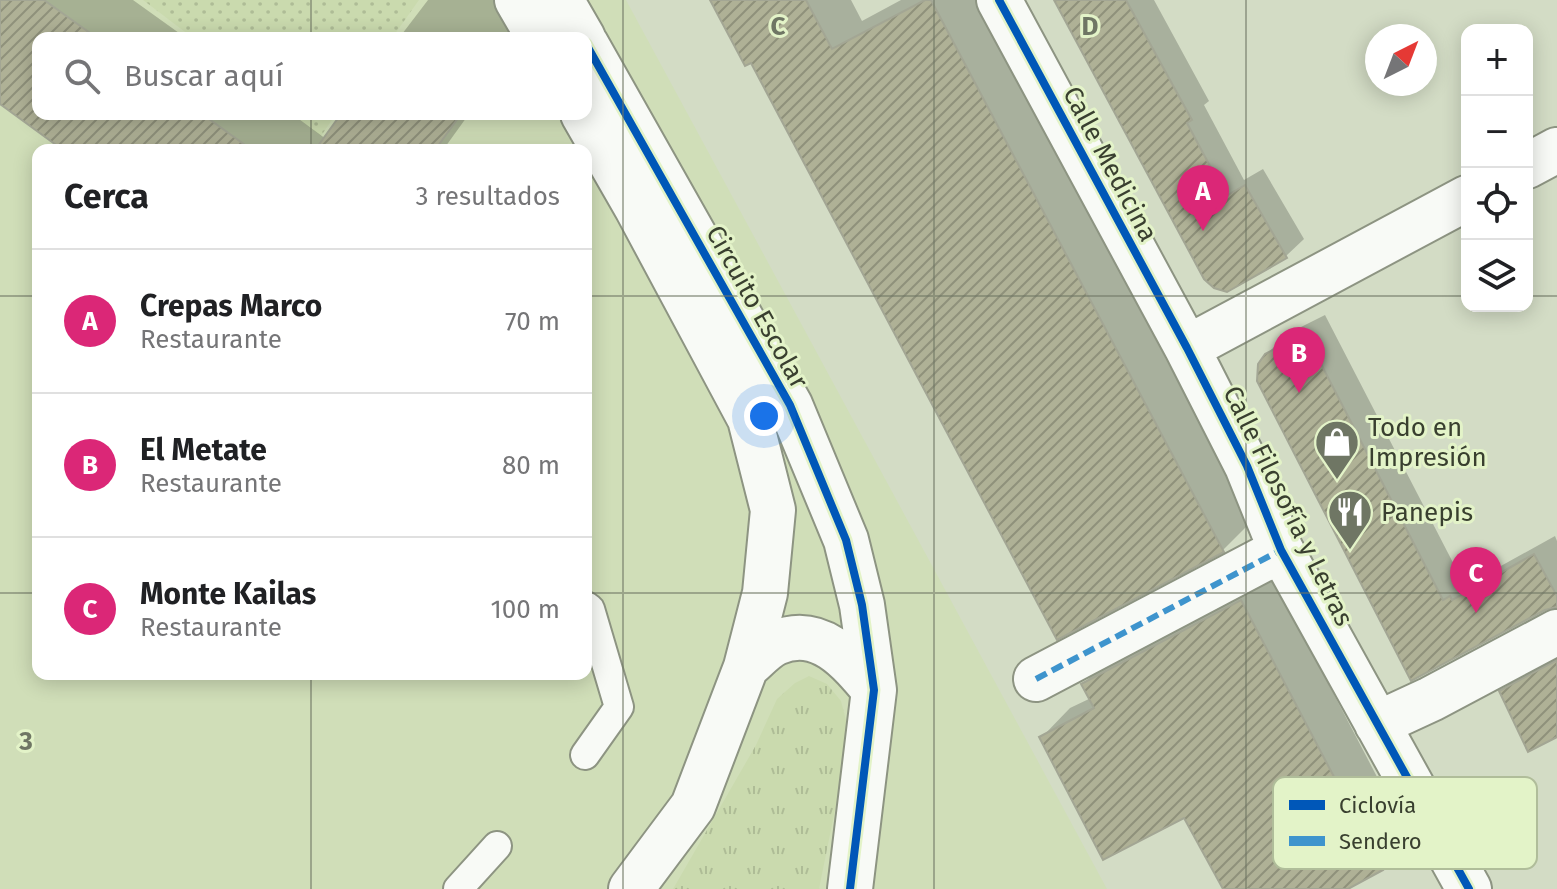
<!DOCTYPE html>
<html lang="es">
<head>
<meta charset="utf-8">
<style>
	body { margin:0; font-family:"Fira Sans",sans-serif; background:#f2f2f2; color:#202124 }
	.controls { position:absolute; right:24px; top:24px; display:grid; overflow:hidden; border-radius:16px; box-shadow:0 4px 20px #0003 }
	.controls button { width:72px; height:72px; display:grid; place-items:center; padding:0; border:0; border-bottom:2px solid #e0e0e0; background:#fff; color:#202124; font:40px sans-serif }
	.compass { position:absolute; left:1365px; top:24px; width:72px; height:72px; border-radius:50%; background:#fff; box-shadow:0 4px 20px #0003; rotate:42deg }
	.you { position:absolute; left:764px; top:416px; width:28px; height:28px; margin:-20px; border:6px solid #fff; border-radius:50%; background:#1a73e8; box-shadow:0 0 0 12px #1a73e833 }
	.badge { display:grid; place-items:center; width:52px; height:52px; border-radius:50%; background:#db2777; color:#fff; font-size:26px; font-weight:700 }
	.pin { position:absolute; translate:-50% -66px; filter:drop-shadow(0 2px 4px #0008) }
	.pin::after { content:''; position:absolute; top:42px; width:28px; height:24px; background:inherit; clip-path:polygon(0 0,100% 0,50% 100%) }
	.list { margin:0; padding:0; list-style:none }
	h2 { display:flex; justify-content:space-between; align-items:center; height:104px; margin:0; padding:0 32px; font-size:34px }
	h2 small { font-size:26px; font-weight:400; color:#757577 }
	.list li { display:grid; grid-template-columns:52px 1fr auto; gap:24px; align-items:center; box-sizing:border-box; height:144px; padding:0 32px; border-top:2px solid #e0e0e0 }
	.list b { display:block; font-size:30px; white-space:nowrap }
	.list p { margin:0; font-size:26px; white-space:nowrap; color:#757577 }
	.list em { font-size:26px; font-style:normal; color:#757577 }
	.icon { flex:none; width:44px; height:44px; fill:none; stroke:currentColor; stroke-width:2; stroke-linecap:round; stroke-linejoin:round }
	.map { position:relative; flex:none; width:1557px; height:889px; overflow:hidden }
	.search { position:absolute; background:#fff; box-shadow:0 4px 20px #0003; left:32px; top:32px; width:560px; height:88px; display:flex; align-items:center; gap:20px; box-sizing:border-box; padding:0 28px; border-radius:16px; color:#757577; font-size:30px }
	.panel { position:absolute; background:#fff; box-shadow:0 4px 20px #0003; left:32px; top:144px; width:560px; height:536px; border-radius:16px }
	.map>svg:first-child { display:block }
</style>
</head>
<body>
<div class="map">
<svg width="1557" height="889" viewBox="0 0 1557 889">
	<defs>
		<pattern id="grass-tufts" width="24" height="20" patternUnits="userSpaceOnUse" patternTransform="scale(2)"><rect width="24" height="20" fill="#cadaae"/><path d="M3 7l-1-3M5 7V3M7 7l1-3M15 17l-1-3M17 17v-4M19 17l1-3" fill="none" stroke="#aebc96"/></pattern>
		<pattern id="garden-dots" width="8" height="8" patternUnits="userSpaceOnUse" patternTransform="scale(2)"><rect width="8" height="8" fill="#cadaae"/><path d="M2 2h.1M6 6h.1" fill="none" stroke="#aebc96" stroke-width="1.8" stroke-linecap="round"/></pattern>
		<pattern id="building-hatch" width="6" height="6" patternUnits="userSpaceOnUse" patternTransform="scale(2)"><rect width="6" height="6" fill="#afb196"/><path d="M-1 1l2-2M0 6l6-6M5 7l2-2" fill="none" stroke="#8f917b"/></pattern>
	</defs>
	<rect width="100%" height="100%" fill="#d3dcc5"/>
	<path fill="#d0deb8" fill-rule="evenodd" d="M0 0H626L1107 889H0ZM38 38H586V114H38ZM38 150H586V674H38Z"/>
	<path fill="url(#grass-tufts)" d="M809 676 827 684 841 701 848 728 841 780 819 889H673L756 745 777 699 795 683Z"/>
	<path fill="url(#garden-dots)" d="M143 0H419L392 38H193Z
		M292 114H336L321 136Z"/>
	<path fill="#0003" d="M0 0H133L186 38H38V114H292L326 139 344 114H469L443 150H66L0 102Z
		M428 0H509L525 38H399Z
		M712 0H851L862 21 901 0H976L1252 521 1223 550 752 60Z
		M1056 0H1154L1209 101 1204 105 1244 180 1263 169 1304 239 1286 256 1227 290Z
		M1325 315 1463 582 1470 578 1472 582 1555 536 1557 541V605L1545 608 1411 678 1266 355 1287 334Z
		M1270 572 1410 840 1381 869 1344 889H1225L1185 815 1042 737 1070 708 1091 698 1083 684 1112 655Z
		M1557 648V735L1501 692 1530 662Z"/>
	<path fill="url(#building-hatch)" stroke="#a3a694" stroke-width="2" d="M0 0H44L97 38H38V114H202L252 150H63L0 104Z
		M710 0H806L832 49 925 0H931L1224 552 1057 640 751 63 745 66Z
		M1054 0H1126L1192 120 1187 123 1226 196 1245 185 1287 258 1227 292 1214 288 1204 279Z
		M341 114H461L435 150H315Z
		M1305 333 1443 600 1450 596 1452 600 1534 554 1557 596V607L1545 610 1411 681 1257 381 1258 364 1265 354Z
		M1241 600 1383 870 1348 889H1223L1184 818 1103 860 1039 737 1094 708 1081 684Z
		M1557 660V737L1528 752 1499 691Z"/>
	<g fill="none" stroke-linecap="round" stroke-linejoin="round">
		<g stroke="#8d9482" stroke-width="32">
			<path id="lane" d="M585 755 619 707 590 609 586 606
				M458 889 497 846"/>
		</g>
		<g stroke="#8d9482" stroke-width="48">
			<path id="street" d="M999 0 1187 348 1247 466 1281 550 1469 889
				M1527 166 1557 150
				M1187 348 1467 198
				M1036 679 1281 550
				M1377 724 1431 699 1557 632"/>
		</g>
		<g stroke="#8d9482" stroke-width="48">
			<path id="secondary" d="M517 0 539 38
				M561 0 583 38
				M586 44 790 405 846 540 862 605 874 690 850 889
				M583 114 637 208 750 419 773 510 765 593 746 667 693 806 631 889
				M746 667C755 660 765 648 776 643 819 624 849 660 874 690"/>
		</g>
		<use href="#lane" stroke="#f8faf6" stroke-width="28"/>
		<use href="#street" stroke="#f8faf6" stroke-width="44"/>
		<use href="#secondary" stroke="#f8faf6" stroke-width="44"/>
		<path stroke="#3e94cd" stroke-width="6" stroke-dasharray="12 6" stroke-linecap="butt" d="M1036 679 1281 550"/>
		<g stroke="#e3f3c8" stroke-width="13">
			<path id="cycleway" d="M999 0 1187 348 1247 466 1281 550 1469 889
				M586 44 790 405 846 540 862 605 874 690 850 889"/>
		</g>
		<use href="#cycleway" stroke="#0057b8" stroke-width="8"/>
	</g>
	<path fill="none" stroke="#6f7664" stroke-width="2" stroke-opacity="0.55" d="M311 0V38M623 0V889M934 0V889M1246 0V889M311 114V150M0 296H38M586 296H1467M1527 296H1557M0 593H38M586 593H1557M311 674V889"/>
	<defs>
		<g id="shop-pin" transform="scale(2.3)"><path d="M0 17L-7.5 6A9.5 9.5 0 1 1 7.5 6Z" fill="#6f7664" stroke="#e3f3c8"/><path d="M-5-2.5h2.3a2.7 3.5 0 0 1 5.4 0H5L5.5 6h-11ZM-1.5-2.5h3a1.5 2.3 0 0 0-3 0Z" fill="#fff"/></g>
		<g id="restaurant-pin" transform="scale(2.3)"><path d="M0 17L-7.5 6A9.5 9.5 0 1 1 7.5 6Z" fill="#6f7664" stroke="#e3f3c8"/><path d="M-5-6h1v4h1v-4h1v4h1v-4h1v5L-1.5 .5V6h-2V.5L-5-1ZM5-6V6H3V1.5H1.5Q1.5-4 5-6Z" fill="#fff"/></g>
	</defs>
	<g fill-rule="evenodd">
		<use href="#shop-pin" x="1337" y="442"/>
		<use href="#restaurant-pin" x="1350" y="512"/>
	</g>
	<g text-anchor="middle" dominant-baseline="central" stroke-width="6" stroke-linejoin="round" paint-order="stroke">
		<g font-size="26" fill="#393f2f" stroke="#e3f3c8">
			<text transform="translate(1110 164) rotate(62)">Calle Medicina</text>
			<text transform="translate(757 307) rotate(61)">Circuito Escolar</text>
			<text transform="translate(1288 506) rotate(64)">Calle Filosofía y Letras</text>
		</g>
		<g font-size="26" fill="#393f2f" stroke="#e3f3c8" text-anchor="start">
			<text x="1368" y="427">Todo en<tspan x="1368" dy="30">Impresión</tspan></text>
			<text x="1381" y="512">Panepis</text>
		</g>
	</g>
	<rect x="1273" y="777" width="264" height="92" rx="12" fill="#e3f3c8" stroke="#b0bd9a" stroke-width="2"/>
	<rect x="1289" y="800" width="36" height="10" fill="#0057b8"/>
	<rect x="1289" y="836" width="36" height="10" fill="#3e94cd"/>
	<g font-size="22" fill="#393f2f">
		<text x="1339" y="813">Ciclovía</text>
		<text x="1339" y="849">Sendero</text>
	</g>
	<g font-size="26" text-anchor="middle" font-weight="bold" fill="#6f7664" stroke="#e3f3c8" stroke-width="6" stroke-linejoin="round" paint-order="stroke">
		<text x="778" y="35">C</text>
		<text x="1090" y="35">D</text>
		<text x="26" y="750">3</text>
	</g>
</svg>
<div class="controls">
<button>+</button>
<button>−</button>
<button><svg class="icon" aria-label="locate" viewBox="0 0 24 24"><circle cx="12" cy="12" r="6"/><path d="M12 2v4M12 18v4M2 12h4M18 12h4"/></svg></button>
<button><svg class="icon" aria-label="layers" viewBox="0 0 24 24"><path d="M12 4l9 5-9 5-9-5zM3 14l9 5 9-5"/></svg></button>
</div>
<svg class="compass" viewBox="-18 -18 36 36"><path d="M0-13l5 13h-10z" fill="#e53935"/><path d="M0 13l5-13h-10z" fill="#757577"/></svg>
<div class="you"></div>
<div class="pin badge" style="left:1203px;top:231px">A</div>
<div class="pin badge" style="left:1299px;top:393px">B</div>
<div class="pin badge" style="left:1476px;top:613px">C</div>
<div class="search"><svg class="icon" aria-label="search" viewBox="0 0 24 24"><circle cx="10" cy="10" r="6"/><path d="M15 15l6 6"/></svg>Buscar aquí</div>
<section class="panel">
<h2>Cerca<small>3 resultados</small></h2>
<ul class="list">
<li><span class="badge">A</span><div><b>Crepas Marco</b><p>Restaurante</p></div><em>70 m</em></li>
<li><span class="badge">B</span><div><b>El Metate</b><p>Restaurante</p></div><em>80 m</em></li>
<li><span class="badge">C</span><div><b>Monte Kailas</b><p>Restaurante</p></div><em>100 m</em></li>
</ul>
</section>
</div>
</body>
</html>
